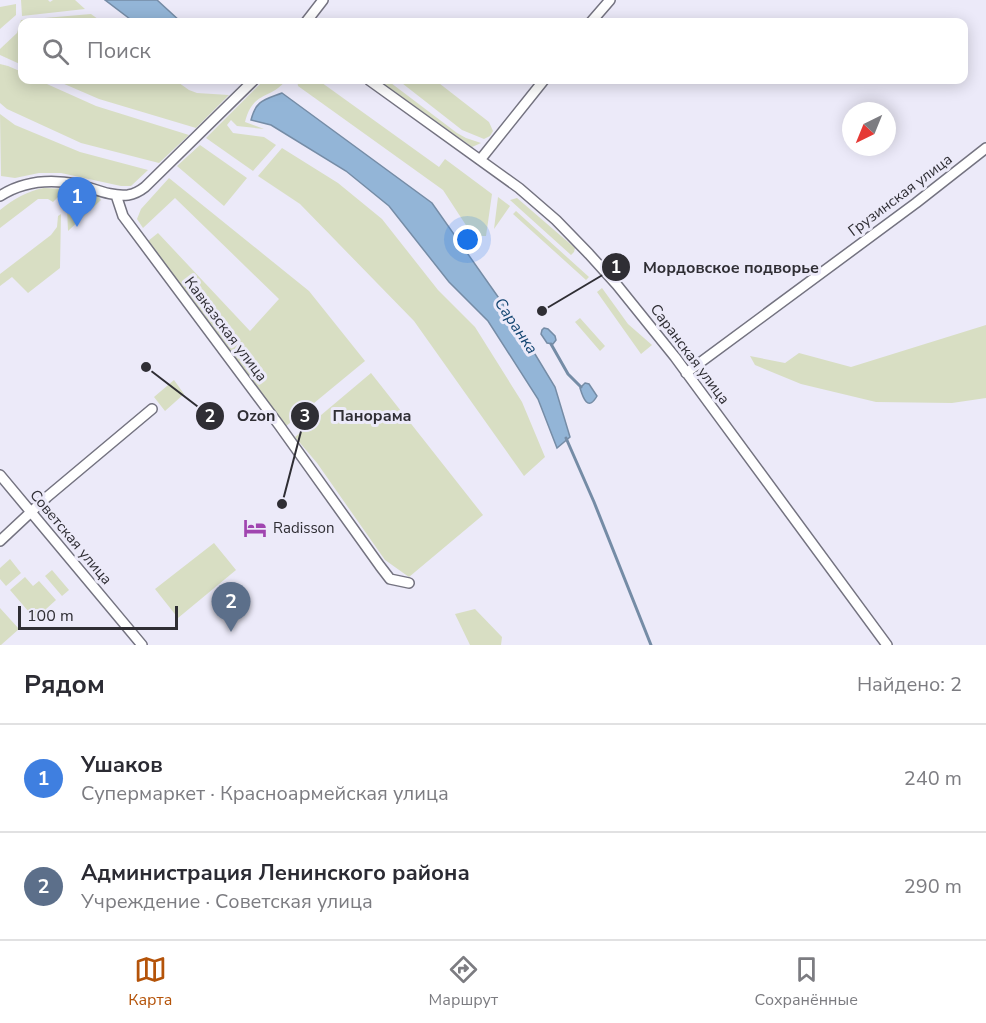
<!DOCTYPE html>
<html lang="ru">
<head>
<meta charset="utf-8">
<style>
	body { margin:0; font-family:"Nunito Sans",sans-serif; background:#f2f2f3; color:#2b2b33 }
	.compass { position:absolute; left:842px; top:102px; width:54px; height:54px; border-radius:50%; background:#fff; box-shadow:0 3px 15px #0003; rotate:223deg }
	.scale { position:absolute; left:18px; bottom:15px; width:160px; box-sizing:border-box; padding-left:6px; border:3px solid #2f2e34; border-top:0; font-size:16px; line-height:21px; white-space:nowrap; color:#2f2e34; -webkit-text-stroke:4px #eceaf9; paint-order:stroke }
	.you { position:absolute; left:468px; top:240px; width:21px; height:21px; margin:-15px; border:4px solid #fff; border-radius:50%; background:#1a73e8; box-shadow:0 0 0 9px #1a73e833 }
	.badge { display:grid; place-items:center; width:39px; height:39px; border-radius:50%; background:#b45309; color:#fff; font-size:20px; font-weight:700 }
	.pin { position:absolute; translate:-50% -50px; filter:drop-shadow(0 2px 3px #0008) }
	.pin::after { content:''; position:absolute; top:32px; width:21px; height:18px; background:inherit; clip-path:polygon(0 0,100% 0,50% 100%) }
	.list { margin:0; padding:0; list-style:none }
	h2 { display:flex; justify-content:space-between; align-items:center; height:78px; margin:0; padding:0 24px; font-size:26px }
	h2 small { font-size:20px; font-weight:400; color:#7c7c81 }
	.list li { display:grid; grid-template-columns:39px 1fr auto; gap:18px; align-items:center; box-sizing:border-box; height:108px; padding:0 24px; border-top:2px solid #e1e1e2 }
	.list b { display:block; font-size:22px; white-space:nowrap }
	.list p { margin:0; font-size:20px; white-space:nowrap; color:#7c7c81 }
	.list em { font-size:20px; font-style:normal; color:#7c7c81 }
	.icon { flex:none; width:33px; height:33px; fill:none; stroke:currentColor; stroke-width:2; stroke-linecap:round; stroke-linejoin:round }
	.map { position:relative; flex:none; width:986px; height:645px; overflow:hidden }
	.search { position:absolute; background:#fff; box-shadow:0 3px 15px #0003; left:18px; right:18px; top:18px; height:66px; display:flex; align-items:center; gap:15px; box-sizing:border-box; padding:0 21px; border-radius:12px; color:#7c7c81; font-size:22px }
	.sheet { height:294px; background:#fff }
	nav { display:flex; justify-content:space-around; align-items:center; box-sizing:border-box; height:84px; border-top:2px solid #e1e1e2; background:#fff; font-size:16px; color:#7c7c81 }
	nav a { display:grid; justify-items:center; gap:3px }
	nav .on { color:#b45309 }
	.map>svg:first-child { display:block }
</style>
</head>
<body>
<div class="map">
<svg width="986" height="645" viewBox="0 0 986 645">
	<rect width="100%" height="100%" fill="#eceaf9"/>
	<path fill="#d8dec3" d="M21 0H48L50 2 53 0H75L85 9 22 16Z
		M16 4V15L0 29V7Z
		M91 14 102 22H22V65L0 55V49L17 33 21 20Z
		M0 64 8 66 22 72V80H38L96 106 189 135 159 163 81 143 7 109 0 103Z
		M55 80H175L189 90 197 93 229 95 196 128 99 99Z
		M264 80H286C271 100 253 90 245 122L264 129 237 126 231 120 227 125 233 133 264 137 276 145 253 171 206 138Z
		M297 80H318L439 167 445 159 492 194 486 236H473L443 190 298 86Z
		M378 80H387L457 133 466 138 481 143 472 147Z
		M398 80H435L489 122 493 131 490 136 484 139 462 130Z
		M0 114 15 125 80 152 148 170 131 186H121L61 173H39L15 178 1 176Z
		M200 145 247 178 224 206 177 166Z
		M282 148 338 183 382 219 438 290 475 327 522 402 545 457 524 476 414 321 300 204 258 176Z
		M169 178 309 291 365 361 285 427 148 241 158 233 250 331 279 299 175 198 143 228 137 219 141 209Z
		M44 188 66 189 53 202 48 199H38L0 228V210C14 199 27 191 44 188Z
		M76 190 98 196 101 200 68 231 67 207 63 200 71 192Z
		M498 197 510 206 494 229Z
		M517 198 575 248 574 252 571 255 510 200Z
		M516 211 589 277 586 280 513 214Z
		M61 214 60 268 28 293 12 277 0 286V274L51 235 57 227 58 216Z
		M602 288 628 324 652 345 641 354 597 292Z
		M580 318 605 346 600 351 575 322Z
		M986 325V398L952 403 876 402 801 384 755 365 750 356 785 363 799 353 851 367Z
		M371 373 483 515 409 577 385 560 317 463 295 437Z
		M174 380 184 394 165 411 154 397Z
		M214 543 236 570 178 618 155 589Z
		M10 559 21 573 6 586 0 579V568Z
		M52 570 69 590 62 596 45 576Z
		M25 577 33 586 39 581 56 600 35 619 10 590Z
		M0 608 19 629 1 645H0Z
		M475 609 502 637 501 645H470L455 614Z"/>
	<path fill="#93b5d7" stroke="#758ca6" stroke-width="1.5" d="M105 0H157L181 22H134Z
		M282 93 432 203 515 321 555 387 570 437 557 448 538 399 488 321 449 282 389 206 346 171 271 125 251 120C256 100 264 100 282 93Z
		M544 328 548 329 555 336 556 340 553 344 547 343 541 334 542 330Z
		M585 383 589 384 597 396C588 412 583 398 580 388Z"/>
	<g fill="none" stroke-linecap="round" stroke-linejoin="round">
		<path stroke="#758ca6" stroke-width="3" d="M551 344 568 374 581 387
			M566 438 594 502 651 645"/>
		<g stroke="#747380" stroke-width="12">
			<path id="street" d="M306 22 323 0
				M591 22 610 0
				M369 80 519 188 556 220 589 254 617 285 675 357 887 645
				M480 160 544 80
				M116 195 123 216 279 425 380 566 390 579 409 583
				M0 196C23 181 51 179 77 184 93 188 111 197 128 195 134 194 140 191 145 187L254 80
				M686 373 916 203 986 148
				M0 475 142 645
				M0 541 47 497 152 409"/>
		</g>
		<use href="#street" stroke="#fff" stroke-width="9"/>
	</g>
	<defs>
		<g id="hotel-bare" transform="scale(1.8)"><path d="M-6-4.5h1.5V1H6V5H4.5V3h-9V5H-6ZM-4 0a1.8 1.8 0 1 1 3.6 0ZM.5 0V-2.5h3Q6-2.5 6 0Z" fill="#a045b0" stroke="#eceaf9" stroke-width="2.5" paint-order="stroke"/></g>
	</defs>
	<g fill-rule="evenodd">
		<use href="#hotel-bare" x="255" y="528"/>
	</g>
	<g text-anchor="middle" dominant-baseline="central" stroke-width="6" stroke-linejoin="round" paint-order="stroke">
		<g font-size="15" fill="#2f2e34" stroke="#eceaf9">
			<text transform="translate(900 195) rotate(-37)">Грузинская улица</text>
			<text transform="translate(226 329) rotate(53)">Кавказская улица</text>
			<text transform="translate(690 354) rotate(53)">Саранская улица</text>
			<text transform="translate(71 537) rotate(50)">Советская улица</text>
		</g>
		<g font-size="15" fill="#2f2e34" stroke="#eceaf9" text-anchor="start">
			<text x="273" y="528">Radisson</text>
		</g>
		<g font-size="16" font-style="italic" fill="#114470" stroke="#eceaf9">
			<text transform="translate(516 326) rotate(56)">Саранка</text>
		</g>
	</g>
	<path fill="none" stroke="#2f2e34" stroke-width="2" d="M542 311L616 267M146 367L210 416M282 504L305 416"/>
	<g fill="#2f2e34" stroke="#eceaf9" stroke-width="2">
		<circle cx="542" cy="311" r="6"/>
		<circle cx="146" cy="367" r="6"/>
		<circle cx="282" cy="504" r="6"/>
		<circle cx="616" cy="267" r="15"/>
		<circle cx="210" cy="416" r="15"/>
		<circle cx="305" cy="416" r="15"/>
	</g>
	<g font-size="18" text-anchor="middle" font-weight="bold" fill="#fff">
		<text x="616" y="273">1</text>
		<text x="210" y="422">2</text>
		<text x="305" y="422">3</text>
	</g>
	<g font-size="16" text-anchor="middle" font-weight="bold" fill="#2f2e34" stroke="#eceaf9" stroke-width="6" stroke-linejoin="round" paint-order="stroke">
		<text x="731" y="273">Мордовское подворье</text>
		<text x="256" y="421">Ozon</text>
		<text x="372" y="421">Панорама</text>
	</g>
</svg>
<svg class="compass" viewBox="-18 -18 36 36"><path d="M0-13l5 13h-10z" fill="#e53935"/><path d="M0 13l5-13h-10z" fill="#7c7c81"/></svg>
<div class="scale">100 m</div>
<div class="you"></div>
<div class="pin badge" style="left:77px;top:227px;background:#3f7fe0">1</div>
<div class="pin badge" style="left:231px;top:632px;background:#5c6f8a">2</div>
<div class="search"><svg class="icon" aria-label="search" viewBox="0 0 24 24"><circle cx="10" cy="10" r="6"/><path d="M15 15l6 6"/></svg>Поиск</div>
</div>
<section class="sheet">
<h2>Рядом<small>Найдено: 2</small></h2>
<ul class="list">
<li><span class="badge" style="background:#3f7fe0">1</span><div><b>Ушаков</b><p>Супермаркет · Красноармейская улица</p></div><em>240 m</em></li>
<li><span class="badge" style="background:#5c6f8a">2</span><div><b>Администрация Ленинского района</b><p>Учреждение · Советская улица</p></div><em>290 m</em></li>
</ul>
</section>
<nav>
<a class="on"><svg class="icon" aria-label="map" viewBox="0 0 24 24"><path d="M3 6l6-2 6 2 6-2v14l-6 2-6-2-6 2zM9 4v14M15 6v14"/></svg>Карта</a>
<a><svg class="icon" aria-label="directions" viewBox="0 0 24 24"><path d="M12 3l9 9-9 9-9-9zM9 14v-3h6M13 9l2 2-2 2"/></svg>Маршрут</a>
<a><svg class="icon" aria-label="saved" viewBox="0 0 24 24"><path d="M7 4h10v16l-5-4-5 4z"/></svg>Сохранённые</a>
</nav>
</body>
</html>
